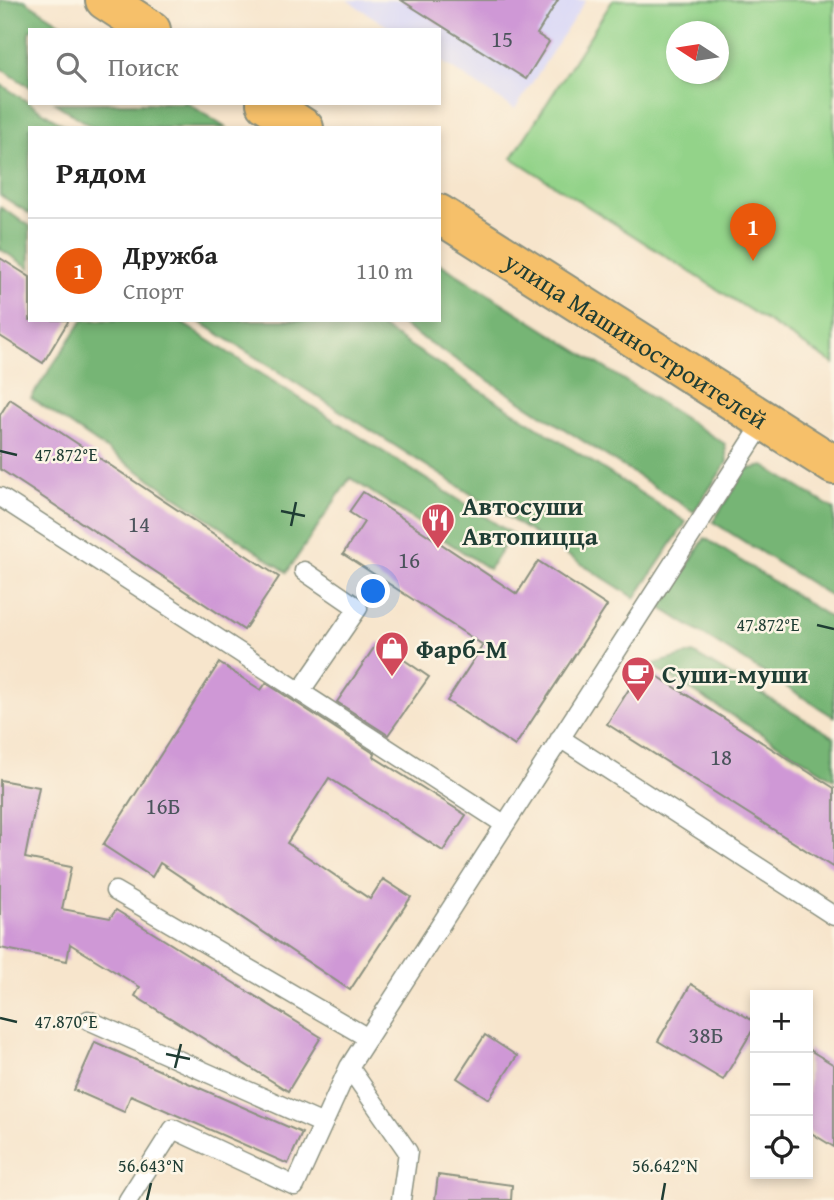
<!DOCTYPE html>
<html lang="ru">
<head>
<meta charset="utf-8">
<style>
	body { margin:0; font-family:"Gentium Book Plus",serif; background:#f6f6f6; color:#222 }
	.controls { position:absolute; right:21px; bottom:21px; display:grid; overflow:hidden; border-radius:0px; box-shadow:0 4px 10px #0003 }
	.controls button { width:63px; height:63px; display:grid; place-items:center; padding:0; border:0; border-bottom:2px solid #e0e0e0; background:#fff; color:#222; font:35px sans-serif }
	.compass { position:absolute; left:666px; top:21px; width:63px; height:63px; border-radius:50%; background:#fff; box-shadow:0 4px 10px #0003; rotate:282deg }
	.you { position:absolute; left:374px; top:592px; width:24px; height:24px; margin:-18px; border:5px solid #fff; border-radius:50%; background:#1a73e8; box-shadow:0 0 0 10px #1a73e833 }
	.badge { display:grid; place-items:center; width:46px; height:46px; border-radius:50%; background:#ea580c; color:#fff; font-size:23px; font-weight:700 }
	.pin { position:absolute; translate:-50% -58px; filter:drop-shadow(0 2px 4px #0008) }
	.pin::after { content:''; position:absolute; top:37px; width:24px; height:21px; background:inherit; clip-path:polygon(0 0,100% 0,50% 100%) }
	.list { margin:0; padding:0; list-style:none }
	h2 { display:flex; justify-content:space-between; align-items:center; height:91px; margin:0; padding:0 28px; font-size:30px }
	h2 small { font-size:23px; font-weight:400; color:#767676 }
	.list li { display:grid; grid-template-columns:46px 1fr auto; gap:21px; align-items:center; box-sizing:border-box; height:105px; padding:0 28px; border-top:2px solid #e0e0e0 }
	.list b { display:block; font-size:26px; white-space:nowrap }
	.list p { margin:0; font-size:23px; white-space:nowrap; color:#767676 }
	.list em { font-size:23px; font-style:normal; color:#767676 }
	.icon { flex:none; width:38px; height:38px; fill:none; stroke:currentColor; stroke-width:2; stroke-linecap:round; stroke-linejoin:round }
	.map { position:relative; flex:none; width:834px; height:1200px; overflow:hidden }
	.search { position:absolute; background:#fff; box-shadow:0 4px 10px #0003; left:28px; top:28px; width:413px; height:77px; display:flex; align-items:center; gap:18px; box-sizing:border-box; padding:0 24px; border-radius:0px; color:#767676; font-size:26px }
	.panel { position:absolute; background:#fff; box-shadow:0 4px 10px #0003; left:28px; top:126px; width:413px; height:196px; border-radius:0px }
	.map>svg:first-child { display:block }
</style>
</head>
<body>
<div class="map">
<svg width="834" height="1200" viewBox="0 0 834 1200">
	<rect width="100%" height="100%" fill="#fcf5e5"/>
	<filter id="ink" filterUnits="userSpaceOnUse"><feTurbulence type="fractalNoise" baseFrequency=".0143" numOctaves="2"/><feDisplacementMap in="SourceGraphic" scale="14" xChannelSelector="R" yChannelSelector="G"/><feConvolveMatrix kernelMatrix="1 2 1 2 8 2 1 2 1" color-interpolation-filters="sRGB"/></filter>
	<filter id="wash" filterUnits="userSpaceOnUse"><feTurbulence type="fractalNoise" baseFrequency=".00686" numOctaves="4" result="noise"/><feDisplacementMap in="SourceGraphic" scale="28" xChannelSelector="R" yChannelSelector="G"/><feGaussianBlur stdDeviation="1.57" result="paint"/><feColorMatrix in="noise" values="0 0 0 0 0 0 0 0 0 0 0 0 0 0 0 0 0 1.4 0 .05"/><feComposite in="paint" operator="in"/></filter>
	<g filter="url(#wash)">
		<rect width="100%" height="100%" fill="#f7e5cc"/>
		<path fill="#d8d7f8" d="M347 0H586L515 109 439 60V30H393Z"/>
		<path fill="#93d389" stroke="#59885e" stroke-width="2" fill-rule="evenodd" d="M613 0H834V364L512 158ZM676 32H718V74H676Z"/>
		<path fill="#76b575" stroke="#4a7954" stroke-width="2" d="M0 0H24L71 30H30V87L0 68Z
			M0 84 68 128H30V214L0 195Z
			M55 103H187L226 128H94Z
			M0 207 30 226V268L0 249Z
			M439 263 725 444 727 462 694 512 394 320H439Z
			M83 320H177L512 534 489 569 350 478 287 572 31 398Z
			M197 320H370L686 522 635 598Z
			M764 466 834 509V598L713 522 745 470Z
			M705 538 834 620V717L661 608Z
			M693 653 834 737V779L651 665Z"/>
		<g id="blocks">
			<path fill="#cf98d6" d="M401 0H558L537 34 549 42 526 79Z
				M0 258 30 277V320H69L43 363 0 336Z
				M10 399 279 577 244 630 0 469V415Z
				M363 492 517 594 538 561 607 606 515 746 447 701 483 645 343 554 364 522 349 512Z
				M378 642 429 677 388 735 337 702Z
				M219 663 261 690 266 683 375 754 374 757 466 815 443 851 329 778 287 843 370 899 383 879 411 897 350 990 160 863 152 877 103 845Z
				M643 667 834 788V868L607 724Z
				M0 780 39 787 25 858 71 867 62 909 110 918 116 910 321 1037 288 1091 135 996 140 987 70 944 67 961 0 948Z
				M691 984 755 1022V1026L723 1080 658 1041Z
				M485 1035 517 1056 489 1099 457 1078Z
				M95 1042 302 1133 288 1164 131 1095 124 1112 74 1090Z
				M808 1049 834 1065V1147L808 1131Z
				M438 1175 512 1185 511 1200H435Z"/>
		</g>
	</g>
	<g filter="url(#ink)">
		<use href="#blocks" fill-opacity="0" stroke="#8b9180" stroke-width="2"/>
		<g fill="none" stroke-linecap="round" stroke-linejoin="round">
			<g stroke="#8b9180" stroke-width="21">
				<path id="lane" d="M0 497 504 824
					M300 692 358 608 304 571
					M560 738 834 916
					M115 891 368 1038
					M88 1020 323 1124
					M349 1067 408 1152 401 1200
					M128 1200 173 1129 295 1186 349 1067 764 422"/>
			</g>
			<g stroke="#8b9180" stroke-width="42">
				<g id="primary">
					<path d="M105 0 151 30"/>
					<path d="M266 103 304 128"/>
					<path id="s1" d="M439 214 834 465"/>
				</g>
			</g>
			<use href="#lane" stroke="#fff" stroke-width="18"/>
			<use href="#primary" stroke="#f6c06b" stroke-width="38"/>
		</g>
	</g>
	<path fill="none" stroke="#1f3d34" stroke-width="2.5" d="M0 451 17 455M281 511 305 516M291 526 296 502M817 625 834 629M0 1018 17 1022M166 1054 190 1059M175 1068 181 1044M147 1200 151 1183M662 1200 665 1183"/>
	<defs>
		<g id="restaurant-pin" transform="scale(1.75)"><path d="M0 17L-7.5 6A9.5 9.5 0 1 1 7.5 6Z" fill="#d1495b" stroke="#fcf5e5"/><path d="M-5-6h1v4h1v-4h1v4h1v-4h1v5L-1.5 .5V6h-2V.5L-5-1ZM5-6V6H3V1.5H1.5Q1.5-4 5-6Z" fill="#fff"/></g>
		<g id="shop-pin" transform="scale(1.75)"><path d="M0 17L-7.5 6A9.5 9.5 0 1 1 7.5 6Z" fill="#d1495b" stroke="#fcf5e5"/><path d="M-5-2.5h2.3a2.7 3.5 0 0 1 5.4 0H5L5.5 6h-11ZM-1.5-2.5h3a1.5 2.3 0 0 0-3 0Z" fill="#fff"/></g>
		<g id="cafe-pin" transform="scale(1.75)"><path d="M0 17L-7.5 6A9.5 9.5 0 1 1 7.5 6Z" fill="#d1495b" stroke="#fcf5e5"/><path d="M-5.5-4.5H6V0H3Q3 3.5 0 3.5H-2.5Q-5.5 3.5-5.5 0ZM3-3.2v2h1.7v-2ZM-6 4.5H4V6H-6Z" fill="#fff"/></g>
	</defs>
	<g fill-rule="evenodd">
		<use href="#restaurant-pin" x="438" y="520"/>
		<use href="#shop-pin" x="392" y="648"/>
		<use href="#cafe-pin" x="638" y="673"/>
	</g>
	<g text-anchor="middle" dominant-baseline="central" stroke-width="5" stroke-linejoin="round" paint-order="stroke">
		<g font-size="23" fill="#4b545c">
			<text x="502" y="38">15</text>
			<text x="139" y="523">14</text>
			<text x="409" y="559">16</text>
			<text x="721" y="756">18</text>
			<text x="163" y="805">16Б</text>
			<text x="706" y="1034">38Б</text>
		</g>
		<g font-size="26" fill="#1f3d34" stroke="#fcf5e5">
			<text stroke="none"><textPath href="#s1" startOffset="234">улица Машиностроителей</textPath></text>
		</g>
		<g font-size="26" font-weight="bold" fill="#1f3d34" stroke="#fcf5e5" text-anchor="start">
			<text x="462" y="505">Автосуши<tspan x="462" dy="30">Автопицца</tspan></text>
			<text x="416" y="648">Фарб-М</text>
			<text x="662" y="673">Суши-муши</text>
		</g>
	</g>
	<g font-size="18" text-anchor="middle" fill="#1f3d34" stroke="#fcf5e5" stroke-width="5" stroke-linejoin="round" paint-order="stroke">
		<text x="66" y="461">47.872°E</text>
		<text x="768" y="631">47.872°E</text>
		<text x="66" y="1028">47.870°E</text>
		<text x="151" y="1172">56.643°N</text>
		<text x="665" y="1172">56.642°N</text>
	</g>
</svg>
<div class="controls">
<button>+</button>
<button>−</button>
<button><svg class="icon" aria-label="locate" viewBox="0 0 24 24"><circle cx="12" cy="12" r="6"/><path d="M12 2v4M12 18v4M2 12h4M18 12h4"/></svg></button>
</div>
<svg class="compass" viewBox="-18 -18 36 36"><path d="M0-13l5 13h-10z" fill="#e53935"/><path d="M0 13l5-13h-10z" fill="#767676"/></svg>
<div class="you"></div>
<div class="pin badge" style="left:753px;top:261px">1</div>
<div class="search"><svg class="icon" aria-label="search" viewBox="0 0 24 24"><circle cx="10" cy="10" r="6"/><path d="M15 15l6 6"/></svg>Поиск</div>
<section class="panel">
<h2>Рядом<small></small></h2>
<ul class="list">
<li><span class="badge">1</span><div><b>Дружба</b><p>Спорт</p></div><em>110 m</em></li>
</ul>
</section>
</div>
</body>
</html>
